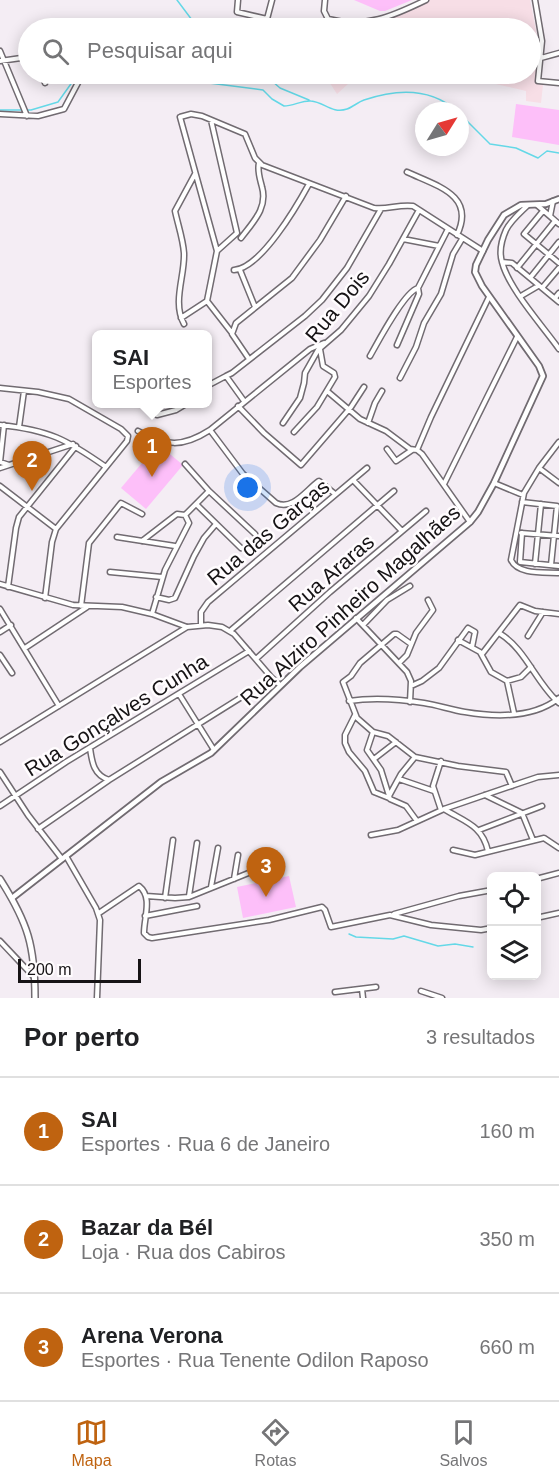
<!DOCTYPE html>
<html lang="pt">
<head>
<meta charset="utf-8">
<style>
	body { margin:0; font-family:Arial,sans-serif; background:#f2f2f2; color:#202124 }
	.controls { position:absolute; right:18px; bottom:18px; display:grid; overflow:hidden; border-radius:9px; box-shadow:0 3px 15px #0003 }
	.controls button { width:54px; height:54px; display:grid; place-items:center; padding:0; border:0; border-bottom:2px solid #e0e0e0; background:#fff; color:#202124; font:30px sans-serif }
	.compass { position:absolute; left:415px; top:102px; width:54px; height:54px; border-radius:50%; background:#fff; box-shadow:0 3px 15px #0003; rotate:53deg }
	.scale { position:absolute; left:18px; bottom:15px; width:123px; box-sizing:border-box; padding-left:6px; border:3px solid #161315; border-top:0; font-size:16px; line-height:21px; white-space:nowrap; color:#161315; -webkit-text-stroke:4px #fffcfe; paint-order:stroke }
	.you { position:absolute; left:248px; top:488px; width:21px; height:21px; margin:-15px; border:4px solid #fff; border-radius:50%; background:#1a73e8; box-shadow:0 0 0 9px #1a73e833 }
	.badge { display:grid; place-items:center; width:39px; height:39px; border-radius:50%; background:#bf6310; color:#fff; font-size:20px; font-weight:700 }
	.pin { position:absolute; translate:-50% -50px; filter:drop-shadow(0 2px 3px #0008) }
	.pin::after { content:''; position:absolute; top:32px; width:21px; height:18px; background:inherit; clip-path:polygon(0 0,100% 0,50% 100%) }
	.popup { position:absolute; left:92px; top:330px; width:120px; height:78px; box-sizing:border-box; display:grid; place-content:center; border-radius:9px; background:#fff; filter:drop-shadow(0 2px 4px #0005); font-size:20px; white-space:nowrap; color:#757577 }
	.popup b { font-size:22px; color:#202124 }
	.popup::after { content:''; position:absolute; left:50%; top:100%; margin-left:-12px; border:12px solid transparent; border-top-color:#fff }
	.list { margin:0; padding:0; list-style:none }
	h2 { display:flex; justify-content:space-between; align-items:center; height:78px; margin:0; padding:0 24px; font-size:26px }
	h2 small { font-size:20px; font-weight:400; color:#757577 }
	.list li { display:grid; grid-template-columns:39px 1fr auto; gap:18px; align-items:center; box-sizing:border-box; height:108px; padding:0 24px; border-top:2px solid #e0e0e0 }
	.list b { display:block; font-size:22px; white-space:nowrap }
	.list p { margin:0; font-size:20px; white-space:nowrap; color:#757577 }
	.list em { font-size:20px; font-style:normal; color:#757577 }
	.icon { flex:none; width:33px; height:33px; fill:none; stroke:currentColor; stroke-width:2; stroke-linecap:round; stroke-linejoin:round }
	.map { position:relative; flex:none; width:559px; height:998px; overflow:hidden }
	.search { position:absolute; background:#fff; box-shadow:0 3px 15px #0003; left:18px; right:18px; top:18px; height:66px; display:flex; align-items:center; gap:15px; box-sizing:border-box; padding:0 21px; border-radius:33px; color:#757577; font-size:22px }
	.sheet { height:402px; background:#fff }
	nav { display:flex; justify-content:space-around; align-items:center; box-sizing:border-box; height:84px; border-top:2px solid #e0e0e0; background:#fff; font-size:16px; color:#757577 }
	nav a { display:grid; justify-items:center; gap:3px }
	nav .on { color:#bf6310 }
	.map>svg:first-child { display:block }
</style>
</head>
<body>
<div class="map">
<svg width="559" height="998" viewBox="0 0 559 998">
	<rect width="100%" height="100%" fill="#f4edf4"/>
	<path fill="#f7dee6" d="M430 0H530L539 45 536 83 543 85 541 103 526 101V91L487 82 480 74H530V28H296L295 27 329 23 361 27Z
		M324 74H359L337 94Z"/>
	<path fill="#fdbff9" d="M354 0H412L385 11H380Z
		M516 104 559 110V145L512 137Z
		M158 444 183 465 146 509 121 488Z
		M289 876 296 907 243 918 237 887Z"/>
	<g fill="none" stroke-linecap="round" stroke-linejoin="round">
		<path stroke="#64d8e7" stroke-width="1.5" d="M177 0 198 28
			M187 74 200 76 209 83 263 90 272 99 284 106C293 106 303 100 311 101 324 102 332 114 347 109 353 107 358 102 364 100 396 89 430 87 457 111
			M264 74 280 88 309 100
			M0 110H31L58 102 78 74
			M460 114 490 144 516 148 538 158 547 151 559 153
			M349 934 356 937 393 939 404 936 438 946 455 944 473 947"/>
		<g stroke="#716b71" stroke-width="7">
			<path id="minor" d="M238 0 237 12 267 19 272 0
				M325 0 324 11 328 19C365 29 393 16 426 0
				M535 0 542 41 538 81 559 83
				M0 51 27 116
				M541 58 559 53
				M0 61 28 57
				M42 74 45 83
				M0 114 38 116 64 109 81 77
				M211 120 237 233 217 251
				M407 172C437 186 476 195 457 235
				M528 205C520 213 511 220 506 230 502 239 499 252 502 262 509 289 542 325 559 349
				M537 205 559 224
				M543 211 524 234 559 263
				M550 216 553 201
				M241 238C253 222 268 208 262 187 260 179 257 171 259 163
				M403 239 439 246
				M502 262 512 263 559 302
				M517 268 555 221
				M234 270C261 268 297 206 309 184
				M240 270 255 307
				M530 278 559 242
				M542 288 559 268
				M521 296 538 286
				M555 298 559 293
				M207 301 232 333
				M181 318 207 301 217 251 180 117 191 114 202 116 245 134 255 158 262 165 374 208C387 210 399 204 413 206L483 251
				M184 324C172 302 185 276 184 253 183 239 178 225 175 211L195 174
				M397 345 419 294 418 288
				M370 356C378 342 404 292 418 288L448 229
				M249 359 232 334 236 323 292 278 320 240 346 196
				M400 378 416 347 424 323 441 294 453 254 462 239
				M207 386 226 376
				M0 388 38 392 69 399 121 429 128 436 127 441 56 529 52 542 45 598
				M327 391 360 419 386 431 410 449 417 450
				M244 401 226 376 232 373 305 316 322 300 347 268 381 209
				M238 406 264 433 301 465 351 407 364 387
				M157 415 176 410 186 404
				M283 423 300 398 304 383 305 373 318 350 341 330 369 296 389 264 419 210
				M368 423 375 403 382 391
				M0 425C49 430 66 439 106 467
				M4 425 0 462 9 465
				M19 427 24 391
				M210 430 243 474 276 503C293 511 306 490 319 481L335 494
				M138 431C166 446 182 448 210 430L310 349 324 343
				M294 432 317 407 335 377 334 373 323 366 320 349
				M559 442 539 468 524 493 511 560C518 575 544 572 559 573
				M387 449 396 461 412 450
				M185 464 209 491 255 534
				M0 468 73 444
				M539 468 559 483
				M353 480 402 531
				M494 483 523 495
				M444 484 517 337
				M0 486 56 529
				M522 502 557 506 551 565
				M196 504 241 548
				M470 522 422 454 417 450 431 417 489 297
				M521 533 559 536
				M522 533 520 562 559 566
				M117 537 175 546
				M142 541 177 514 185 515
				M535 564 541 504
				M110 572 162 577
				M0 584 73 605 122 607 152 614 187 627 208 625 222 627 234 634 272 678 280 685
				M8 587 16 528 19 517 76 446
				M156 597 169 600 175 598 194 556 204 538 216 524
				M81 606 89 543 121 503 142 514
				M0 609 59 706
				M152 614 165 570 189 523 185 515 209 491
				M356 618 407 672 411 681 410 702
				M201 625V612L208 602 367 468
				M363 625 387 600 410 586
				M230 631 394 491
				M0 632 11 625
				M499 633C526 649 536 683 559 703
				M528 636 543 612
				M458 640 480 652 491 672 507 681 514 713
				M411 644 397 634H394L360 663 351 676 343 682 357 718 373 732 388 736 415 757 458 766 506 772 512 786
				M25 648 87 607
				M482 654 520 605 535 611 559 614
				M0 655 12 673
				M256 659 330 592 426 511
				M399 663 407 655 416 633 433 610 428 600
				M507 681 521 677 531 667
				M411 686 422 681 439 668 468 628 475 632 472 647
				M179 694 214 750
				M349 701C374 697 399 699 424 703 438 705 451 710 465 712 495 717 534 718 559 698
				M355 715 345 735V743L349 752 365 771 374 792 389 798
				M373 732 367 750 381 770 390 799 406 806 417 821
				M0 742 187 627
				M90 748C92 763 94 775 109 780
				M374 759 396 742
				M0 772 28 815 62 859
				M399 779 434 791
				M485 795 522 813 533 840
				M389 796 401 774 415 757
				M0 806 66 762 249 651
				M444 809C465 822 482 825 488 851
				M441 810 433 786 441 761
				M38 829 109 780 272 678
				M479 830 542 806
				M371 835 398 830 444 809 520 783 538 777 559 775
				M453 850 475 855 544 838 559 848
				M66 856 96 908 100 920 97 998
				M234 879 238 855
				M536 879 559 873
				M211 887 218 848
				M146 896 175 898 189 897 251 872
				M189 896 197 843
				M165 898 173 840
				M99 913 139 886C153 897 144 917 144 933L148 937 152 938 269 920 322 907 325 910 331 927 390 915 431 925 481 930 492 928
				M394 914 459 896 492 890
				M145 916 197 906
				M536 918 559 913
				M0 941 34 977
				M362 989 363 998
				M421 991 442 998
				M335 992 376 987"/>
		</g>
		<g stroke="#716b71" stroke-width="8">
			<path id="tertiary" d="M12 898 161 782 211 753 300 667 470 522 478 512 494 483 543 376 539 366 482 286 475 272 476 265 488 240 504 215 521 205 546 204 559 199"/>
		</g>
		<g stroke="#716b71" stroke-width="8">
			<path id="secondary" d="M0 879C28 923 35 946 35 998"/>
		</g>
		<use href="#minor" stroke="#fff" stroke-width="4"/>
		<use href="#tertiary" stroke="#fff" stroke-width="4.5"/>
		<use href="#secondary" stroke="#fff" stroke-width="5"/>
	</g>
	<g text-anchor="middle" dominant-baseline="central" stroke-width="5" stroke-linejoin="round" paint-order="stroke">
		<g font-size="21" fill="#161315" stroke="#fffcfe">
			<text transform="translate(337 306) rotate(-50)">Rua Dois</text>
			<text transform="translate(268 532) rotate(-40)">Rua das Garças</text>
			<text transform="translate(331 573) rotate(-41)">Rua Araras</text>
			<text transform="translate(350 605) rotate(-42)">Rua Alziro Pinheiro Magalhães</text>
			<text transform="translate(116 715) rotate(-32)">Rua Gonçalves Cunha</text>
		</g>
	</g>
</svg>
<div class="controls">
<button><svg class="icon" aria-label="locate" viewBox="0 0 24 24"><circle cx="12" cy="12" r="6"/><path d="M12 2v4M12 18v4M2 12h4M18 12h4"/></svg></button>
<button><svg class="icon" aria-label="layers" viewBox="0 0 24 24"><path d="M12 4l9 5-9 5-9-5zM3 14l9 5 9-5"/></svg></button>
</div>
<svg class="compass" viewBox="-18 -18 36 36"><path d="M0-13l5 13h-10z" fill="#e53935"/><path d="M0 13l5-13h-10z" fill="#757577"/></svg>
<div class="scale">200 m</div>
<div class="you"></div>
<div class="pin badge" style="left:152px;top:477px">1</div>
<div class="popup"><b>SAI</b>Esportes</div>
<div class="pin badge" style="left:32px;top:491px">2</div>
<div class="pin badge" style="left:266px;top:897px">3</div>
<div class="search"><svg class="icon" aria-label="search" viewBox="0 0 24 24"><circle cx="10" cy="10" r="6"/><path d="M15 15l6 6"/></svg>Pesquisar aqui</div>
</div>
<section class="sheet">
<h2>Por perto<small>3 resultados</small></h2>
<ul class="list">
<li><span class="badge">1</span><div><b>SAI</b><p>Esportes · Rua 6 de Janeiro</p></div><em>160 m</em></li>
<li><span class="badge">2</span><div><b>Bazar da Bél</b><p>Loja · Rua dos Cabiros</p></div><em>350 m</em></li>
<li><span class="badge">3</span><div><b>Arena Verona</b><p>Esportes · Rua Tenente Odilon Raposo</p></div><em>660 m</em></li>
</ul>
</section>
<nav>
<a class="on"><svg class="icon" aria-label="map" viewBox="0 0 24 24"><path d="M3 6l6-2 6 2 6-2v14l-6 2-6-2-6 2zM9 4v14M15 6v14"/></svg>Mapa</a>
<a><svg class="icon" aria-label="directions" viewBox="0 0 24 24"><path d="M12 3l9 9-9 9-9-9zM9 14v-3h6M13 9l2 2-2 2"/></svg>Rotas</a>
<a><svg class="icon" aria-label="saved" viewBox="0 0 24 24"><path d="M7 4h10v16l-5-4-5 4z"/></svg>Salvos</a>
</nav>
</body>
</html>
